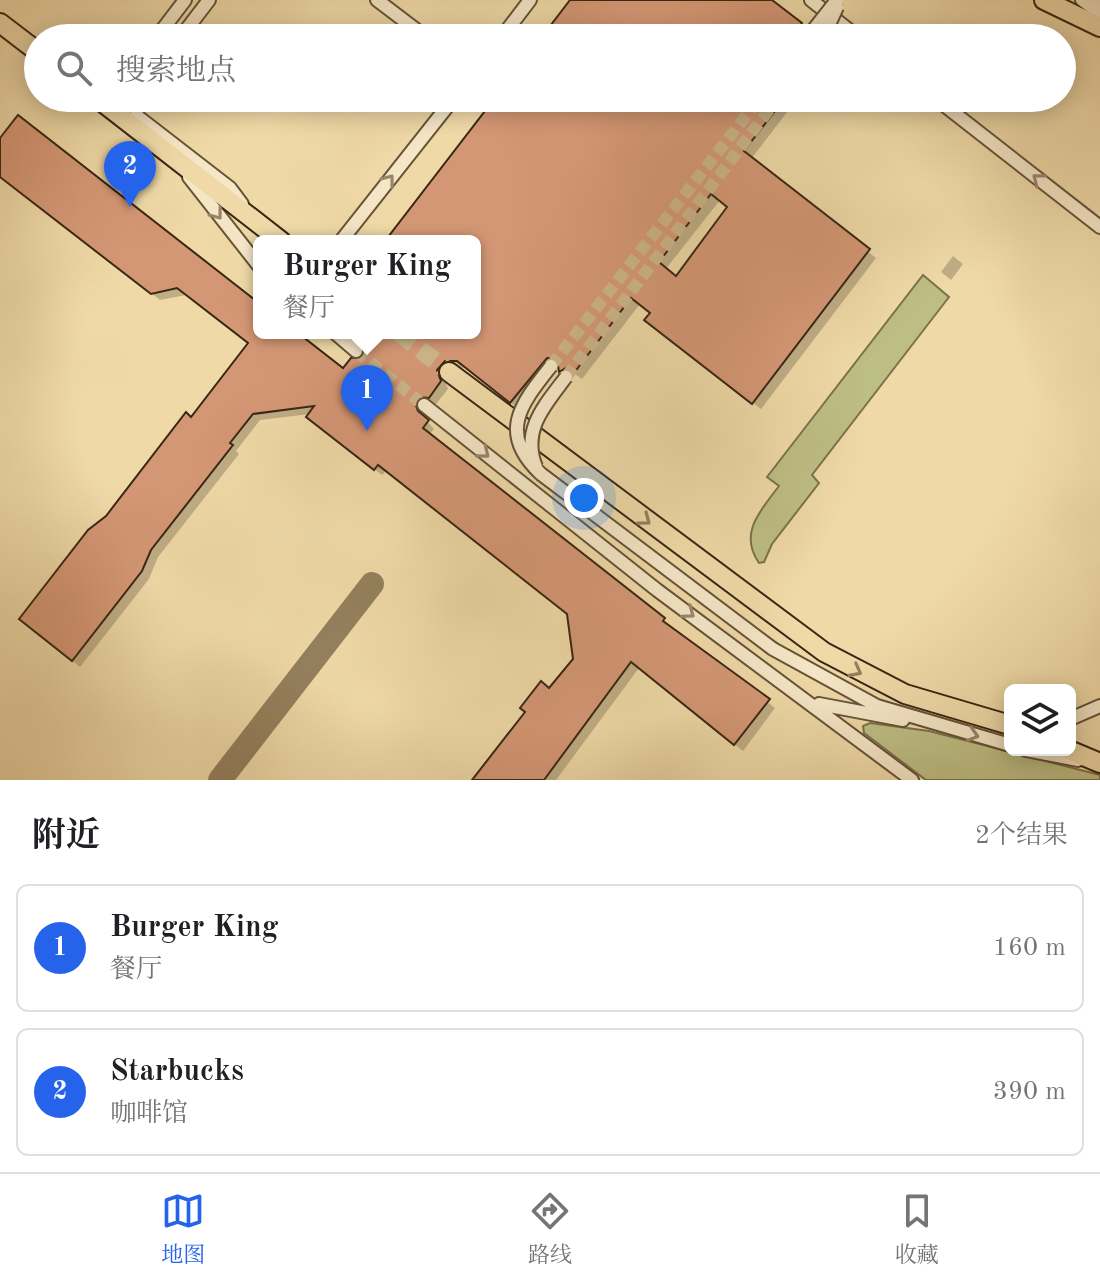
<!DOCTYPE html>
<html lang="zh">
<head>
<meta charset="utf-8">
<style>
	body { margin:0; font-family:"Old Standard TT","Noto Serif SC",serif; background:#f2f2f2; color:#202124 }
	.controls { position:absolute; right:24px; bottom:24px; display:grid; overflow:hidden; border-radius:12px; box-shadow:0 4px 20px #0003 }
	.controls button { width:72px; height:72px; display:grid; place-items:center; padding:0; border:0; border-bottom:2px solid #e0e0e0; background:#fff; color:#202124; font:40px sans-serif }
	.you { position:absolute; left:584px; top:498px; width:28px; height:28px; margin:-20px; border:6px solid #fff; border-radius:50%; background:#1a73e8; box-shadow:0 0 0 12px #1a73e833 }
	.badge { display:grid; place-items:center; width:52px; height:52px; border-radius:50%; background:#2563eb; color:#fff; font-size:26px; font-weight:700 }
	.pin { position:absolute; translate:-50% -66px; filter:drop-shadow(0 2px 4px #0008) }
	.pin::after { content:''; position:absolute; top:42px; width:28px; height:24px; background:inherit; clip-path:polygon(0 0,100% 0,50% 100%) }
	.popup { position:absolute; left:253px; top:235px; width:228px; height:104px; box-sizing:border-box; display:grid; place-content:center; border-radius:12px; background:#fff; filter:drop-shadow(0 2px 6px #0005); font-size:26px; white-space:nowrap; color:#757577 }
	.popup b { font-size:30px; color:#202124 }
	.popup::after { content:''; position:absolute; left:50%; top:100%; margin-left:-16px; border:16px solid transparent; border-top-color:#fff }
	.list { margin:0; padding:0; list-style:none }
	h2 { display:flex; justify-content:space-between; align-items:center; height:104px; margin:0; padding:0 32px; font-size:34px }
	h2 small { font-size:26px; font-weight:400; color:#757577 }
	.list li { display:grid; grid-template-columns:52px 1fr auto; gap:24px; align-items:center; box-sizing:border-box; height:128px; margin:0 16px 16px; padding:0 16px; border:2px solid #e0e0e0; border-radius:12px }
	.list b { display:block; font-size:30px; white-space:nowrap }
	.list p { margin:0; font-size:26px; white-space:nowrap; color:#757577 }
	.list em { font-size:26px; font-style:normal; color:#757577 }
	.icon { flex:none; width:44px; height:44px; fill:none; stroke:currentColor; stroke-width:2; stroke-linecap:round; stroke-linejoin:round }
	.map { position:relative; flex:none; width:1100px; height:780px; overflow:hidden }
	.search { position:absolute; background:#fff; box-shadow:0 4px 20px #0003; left:24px; right:24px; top:24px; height:88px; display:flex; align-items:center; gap:20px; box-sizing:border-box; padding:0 28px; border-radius:44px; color:#757577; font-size:30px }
	.sheet { height:392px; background:#fff }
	nav { display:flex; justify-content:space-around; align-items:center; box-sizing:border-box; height:112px; border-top:2px solid #e0e0e0; background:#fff; font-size:22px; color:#757577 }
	nav a { display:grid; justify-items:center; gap:4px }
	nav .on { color:#2563eb }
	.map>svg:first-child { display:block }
</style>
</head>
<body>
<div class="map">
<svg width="1100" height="780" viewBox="0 0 1100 780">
	<rect width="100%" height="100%" fill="#efd9a7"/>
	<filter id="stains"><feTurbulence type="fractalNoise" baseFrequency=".0025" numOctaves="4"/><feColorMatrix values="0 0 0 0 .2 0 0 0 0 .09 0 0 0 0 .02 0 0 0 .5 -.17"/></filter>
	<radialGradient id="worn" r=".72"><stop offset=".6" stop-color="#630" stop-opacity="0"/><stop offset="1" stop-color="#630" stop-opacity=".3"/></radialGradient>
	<path fill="#bdbe84" stroke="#7b724c" stroke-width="2" d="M923 275 949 297 812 475 819 483 772 544 764 562 759 563C738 533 761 510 779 486L767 477Z
		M870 723 929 731 1100 775V780H926L864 733 863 726Z"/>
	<path fill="#0003" fill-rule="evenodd" d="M573 0H769L808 32 804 38H544Z
		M497 98H798L751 159 876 258 761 409 654 327 652 314 640 304 582 379 575 374 568 378 560 365 555 364 519 409 466 368 453 367 444 378 448 389 436 404 423 407V417L434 429 429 435 775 708 743 751 639 668 556 780H474L575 659 569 615 386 471 382 475 316 424 310 414 260 420 236 451 239 454 158 557 149 579 80 667 29 626 108 517 192 419 250 344 186 295 160 300 0 176V142L259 305V333H295L343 371 364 359 372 333H475V241H388ZM720 200 729 208 676 279 665 270Z
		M953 256 963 264 951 280 941 272Z"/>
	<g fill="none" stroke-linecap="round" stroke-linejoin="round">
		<path stroke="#94805d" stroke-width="24" d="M220 780 372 584"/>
	</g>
	<path fill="#d49775" stroke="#392613" stroke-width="2" fill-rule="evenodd" d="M570 0H772L802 23 791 38H541Z
		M495 98H785L744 151 870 249 752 404 644 320 650 313 631 298 574 373 566 368 559 372 557 359 547 358 510 403 457 361H445L437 370 441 381 429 398 420 397 415 403 418 411 429 420 423 428 665 618 663 621 770 699 734 745 631 662 544 780H472L525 712 520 708 541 681 549 688 573 659 567 614 378 465 374 470 306 417 314 406 253 414 230 443 233 445 151 550 142 571 72 661 19 619 88 530 106 516 186 412 191 417 248 343 177 288 151 294 0 177V138L18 115 259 303V333H298L343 368 351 358 363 356 361 344 370 333H475V241H385ZM711 194 727 207 676 276 659 262Z"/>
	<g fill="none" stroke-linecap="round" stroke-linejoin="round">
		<path stroke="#cbb589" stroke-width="12" stroke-dasharray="12 6" stroke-linecap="butt" d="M356 351 424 405
			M551 366 760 98
			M566 377 778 98"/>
		<path stroke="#cbb589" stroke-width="18" stroke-dasharray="18 9" stroke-linecap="butt" d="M399 333 449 372"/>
		<g stroke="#665338" stroke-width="16">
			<path id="tertiary" d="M377 0 427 38
				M811 0 859 38
				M1082 0 1100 13
				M1097 0 1100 3
				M156 38 185 0
				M180 38 209 0
				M501 38 530 0
				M134 98 137 116 230 188 242 204
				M935 98 1100 227
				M189 177 259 266
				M341 241 454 98
				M335 333 356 351
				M424 405 657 590 912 780
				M773 649 877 706 1010 745
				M819 704 903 720
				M1070 719 1100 706
				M1026 750 1078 760"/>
		</g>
		<g stroke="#392613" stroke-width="22">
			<path id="trunk" d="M1044 0 1100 27
				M0 23 38 52
				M97 98 281 241
				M449 372 824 652 905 694 1010 725
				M1069 750 1100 763"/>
		</g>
		<use href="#tertiary" stroke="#f5e6c6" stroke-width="12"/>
		<use href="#trunk" stroke="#efd9a7" stroke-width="18"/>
		<g stroke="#665338" stroke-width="16" stroke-linecap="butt">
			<path id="tertiary-bridge" d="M807 38 837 0
				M823 38 837 7
				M551 366C521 404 497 433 541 474L773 649
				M536 467C521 430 545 405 566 377"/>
		</g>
		<use href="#tertiary-bridge" stroke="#f5e6c6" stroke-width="12"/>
	</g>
	<defs><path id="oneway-chevron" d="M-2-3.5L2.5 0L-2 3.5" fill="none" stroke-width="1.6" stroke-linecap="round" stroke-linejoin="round" transform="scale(2)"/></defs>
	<g stroke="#97866c">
		<use href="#oneway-chevron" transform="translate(1038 179) rotate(-142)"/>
		<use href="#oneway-chevron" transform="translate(389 180) rotate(-52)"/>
		<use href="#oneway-chevron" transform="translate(217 214) rotate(53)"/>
		<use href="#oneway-chevron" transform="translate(484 453) rotate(39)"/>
		<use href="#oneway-chevron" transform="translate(689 613) rotate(36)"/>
		<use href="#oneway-chevron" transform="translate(973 735) rotate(17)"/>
	</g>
	<g stroke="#94805d">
		<use href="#oneway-chevron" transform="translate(645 520) rotate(37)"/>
		<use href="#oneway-chevron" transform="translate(856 671) rotate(28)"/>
	</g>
	<rect width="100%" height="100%" filter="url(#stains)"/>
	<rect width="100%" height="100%" fill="url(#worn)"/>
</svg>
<div class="controls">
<button><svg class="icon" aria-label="layers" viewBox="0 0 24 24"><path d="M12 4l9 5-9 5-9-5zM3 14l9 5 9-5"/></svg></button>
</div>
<div class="you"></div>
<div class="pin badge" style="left:367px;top:431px">1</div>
<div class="popup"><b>Burger King</b>餐厅</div>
<div class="pin badge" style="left:130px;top:207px">2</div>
<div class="search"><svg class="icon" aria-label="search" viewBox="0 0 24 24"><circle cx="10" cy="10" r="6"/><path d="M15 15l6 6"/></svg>搜索地点</div>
</div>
<section class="sheet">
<h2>附近<small>2个结果</small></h2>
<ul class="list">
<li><span class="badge">1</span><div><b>Burger King</b><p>餐厅</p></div><em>160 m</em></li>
<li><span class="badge">2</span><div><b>Starbucks</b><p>咖啡馆</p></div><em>390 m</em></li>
</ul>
</section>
<nav>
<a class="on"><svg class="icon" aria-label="map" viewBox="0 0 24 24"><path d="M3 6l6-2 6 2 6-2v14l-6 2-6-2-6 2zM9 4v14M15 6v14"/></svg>地图</a>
<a><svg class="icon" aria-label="directions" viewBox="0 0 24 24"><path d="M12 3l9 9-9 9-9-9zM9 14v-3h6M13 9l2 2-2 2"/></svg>路线</a>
<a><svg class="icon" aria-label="saved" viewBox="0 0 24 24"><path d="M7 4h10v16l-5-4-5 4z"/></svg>收藏</a>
</nav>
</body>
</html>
